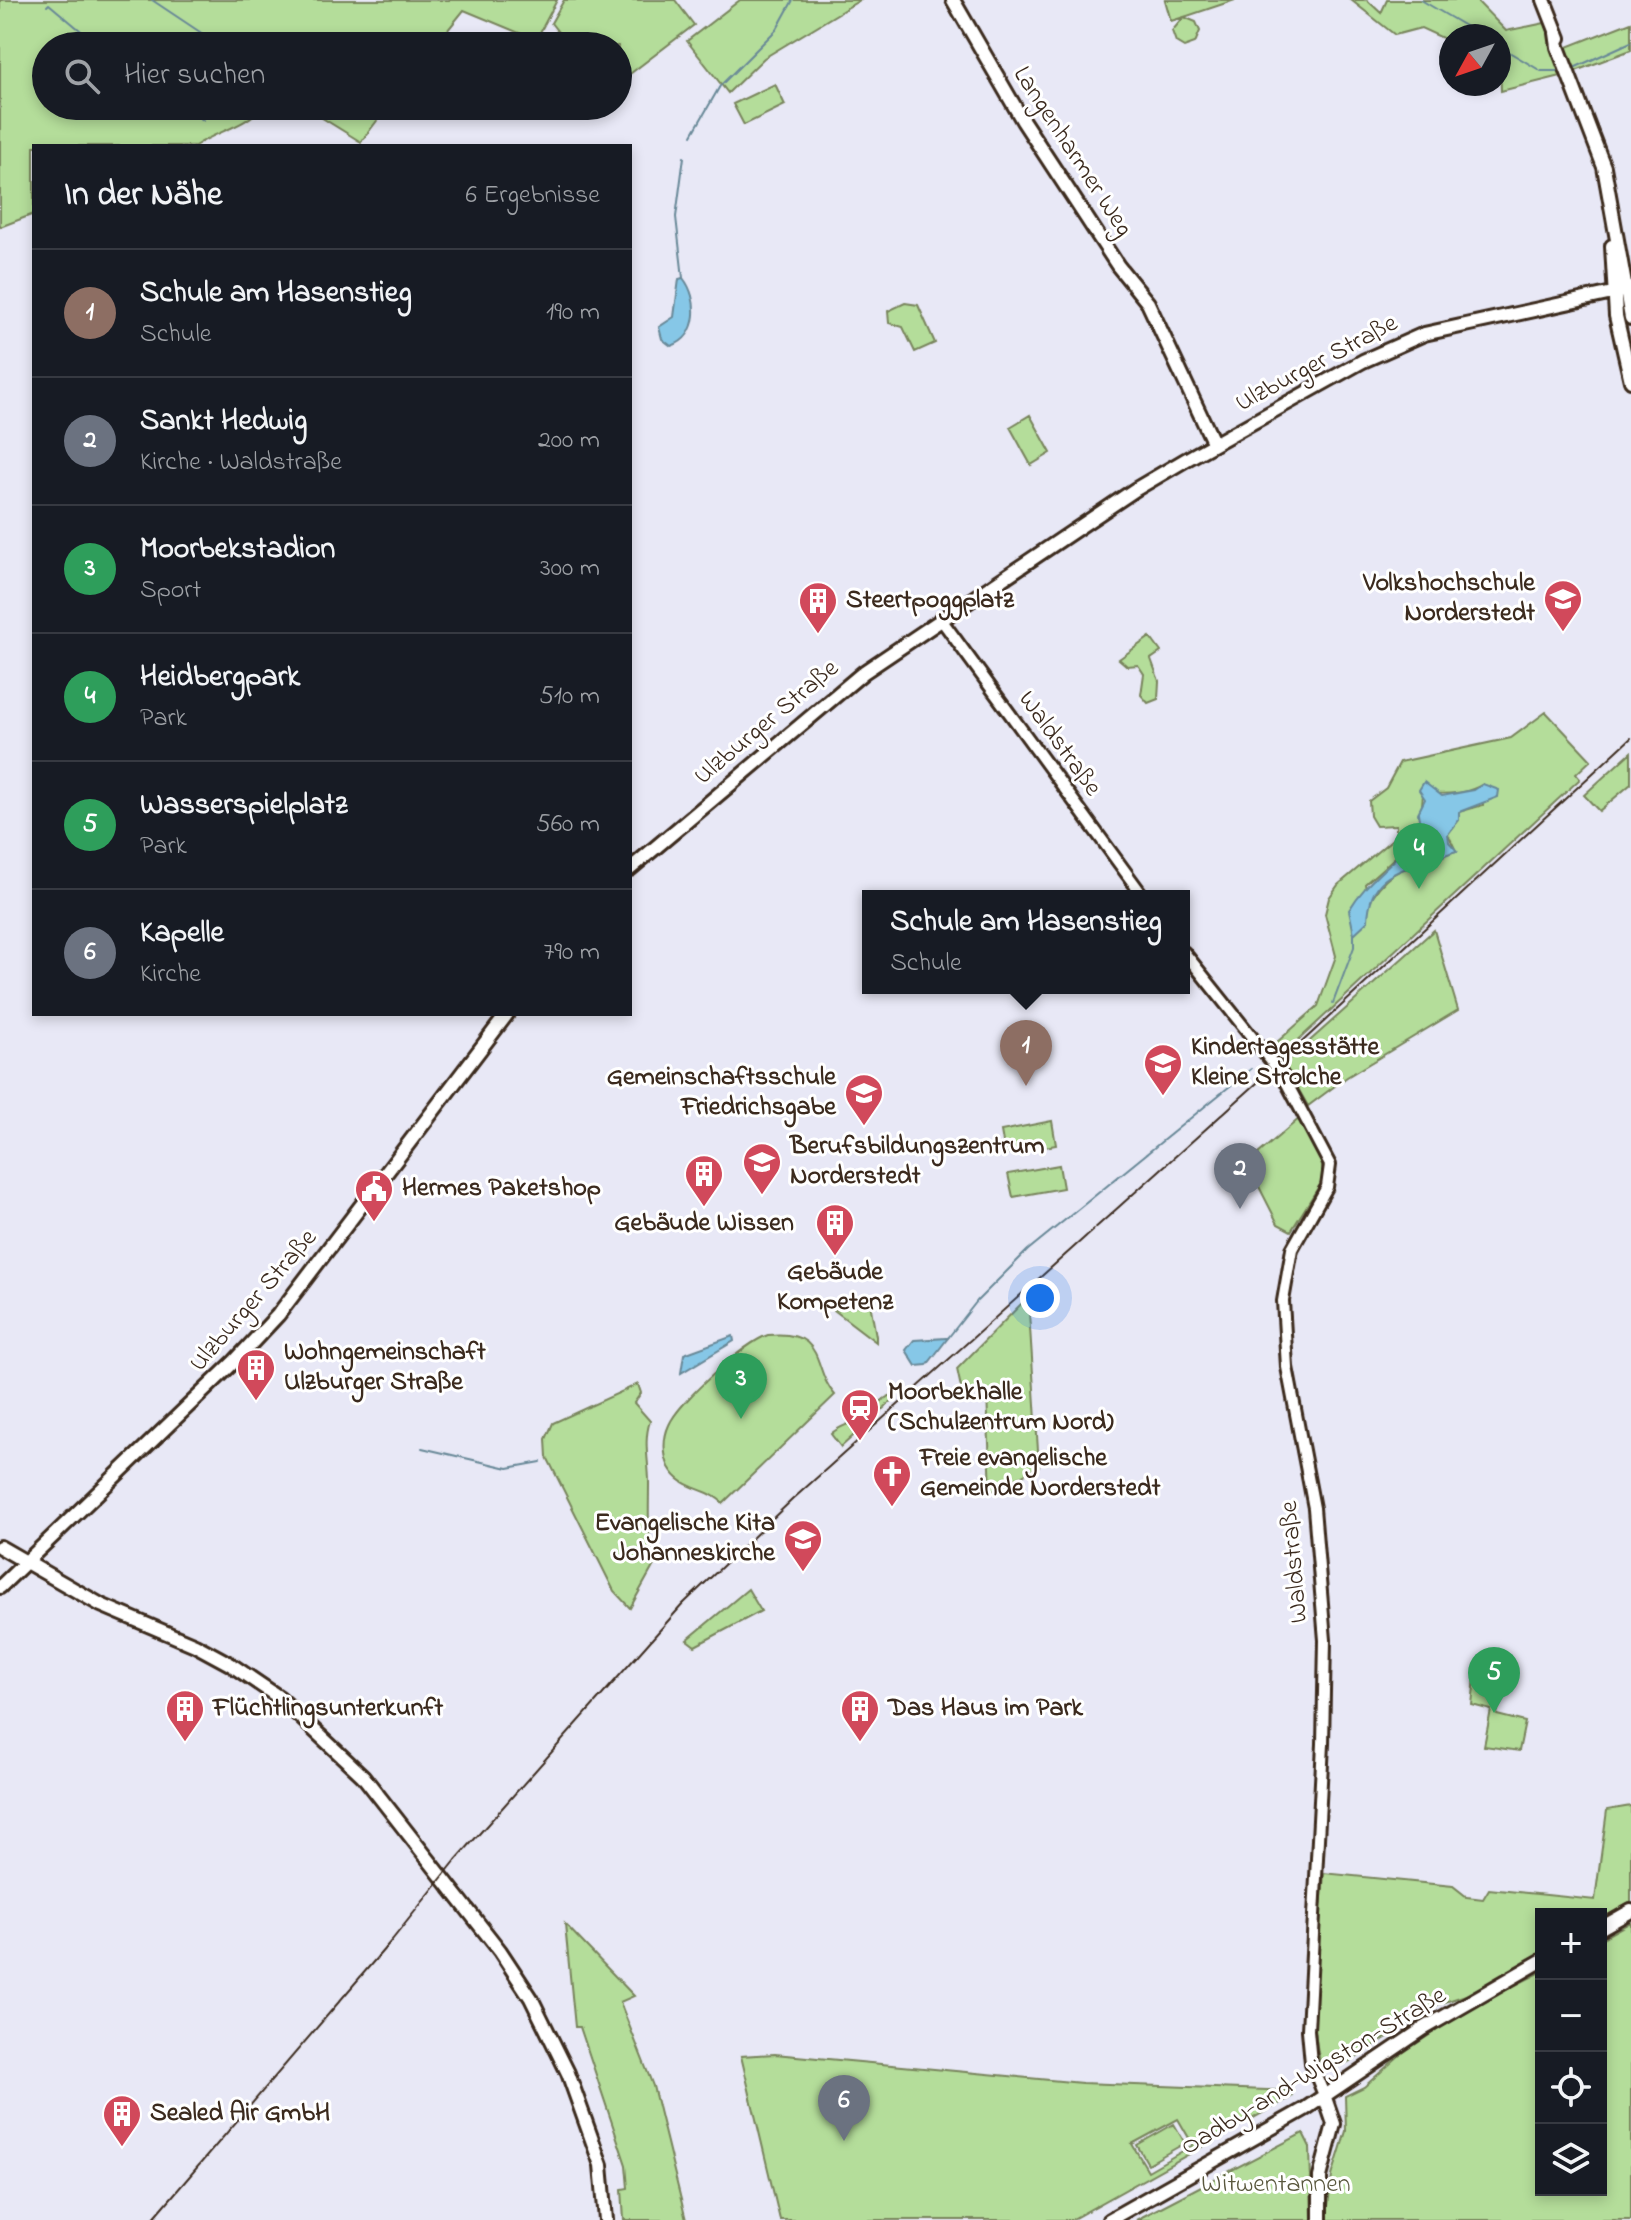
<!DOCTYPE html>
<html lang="de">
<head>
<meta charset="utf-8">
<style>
	body { margin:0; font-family:"Indie Flower",sans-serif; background:#242831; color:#f1f3f6 }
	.controls { position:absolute; right:24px; bottom:24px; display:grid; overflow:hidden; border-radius:0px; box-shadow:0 4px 12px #0003 }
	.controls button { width:72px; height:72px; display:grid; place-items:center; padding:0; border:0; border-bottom:2px solid #363941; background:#171b24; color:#f1f3f6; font:40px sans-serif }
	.compass { position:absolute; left:1439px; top:24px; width:72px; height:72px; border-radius:50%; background:#171b24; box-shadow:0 4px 12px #0003; rotate:230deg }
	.you { position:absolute; left:1040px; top:1298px; width:28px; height:28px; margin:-20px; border:6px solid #fff; border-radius:50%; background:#1a73e8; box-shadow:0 0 0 12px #1a73e833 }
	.badge { display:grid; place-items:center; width:52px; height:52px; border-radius:50%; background:#db2777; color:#fff; font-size:26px; font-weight:700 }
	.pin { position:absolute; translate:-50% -66px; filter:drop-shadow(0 2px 4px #0008) }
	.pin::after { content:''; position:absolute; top:42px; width:28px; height:24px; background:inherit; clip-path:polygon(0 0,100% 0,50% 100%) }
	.popup { position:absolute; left:862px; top:890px; width:328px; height:104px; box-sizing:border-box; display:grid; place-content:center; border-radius:0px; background:#171b24; filter:drop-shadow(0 2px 6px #0005); font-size:26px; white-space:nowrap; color:#9ea1a6 }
	.popup b { font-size:30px; color:#f1f3f6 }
	.popup::after { content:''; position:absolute; left:50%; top:100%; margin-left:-16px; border:16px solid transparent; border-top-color:#171b24 }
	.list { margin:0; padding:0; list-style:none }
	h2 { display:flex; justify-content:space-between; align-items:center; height:104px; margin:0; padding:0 32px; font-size:34px }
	h2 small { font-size:26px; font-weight:400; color:#9ea1a6 }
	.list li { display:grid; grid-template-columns:52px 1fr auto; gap:24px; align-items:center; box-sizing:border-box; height:128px; padding:0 32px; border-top:2px solid #363941 }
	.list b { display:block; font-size:30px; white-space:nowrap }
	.list p { margin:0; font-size:26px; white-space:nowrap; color:#9ea1a6 }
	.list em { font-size:26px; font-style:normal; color:#9ea1a6 }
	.icon { flex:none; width:44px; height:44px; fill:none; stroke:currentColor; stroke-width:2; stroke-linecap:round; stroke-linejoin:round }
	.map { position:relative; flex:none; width:1631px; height:2220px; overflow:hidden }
	.search { position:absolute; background:#171b24; box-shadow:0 4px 12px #0003; left:32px; top:32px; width:600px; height:88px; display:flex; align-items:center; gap:20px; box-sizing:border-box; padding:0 28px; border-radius:44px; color:#9ea1a6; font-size:30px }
	.panel { position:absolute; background:#171b24; box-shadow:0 4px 12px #0003; left:32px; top:144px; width:600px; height:872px; border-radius:0px }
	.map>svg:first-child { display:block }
</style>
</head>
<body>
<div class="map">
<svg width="1631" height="2220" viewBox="0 0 1631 2220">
	<rect width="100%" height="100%" fill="#e8e8f6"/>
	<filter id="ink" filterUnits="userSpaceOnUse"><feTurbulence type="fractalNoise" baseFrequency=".0125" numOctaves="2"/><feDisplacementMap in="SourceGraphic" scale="16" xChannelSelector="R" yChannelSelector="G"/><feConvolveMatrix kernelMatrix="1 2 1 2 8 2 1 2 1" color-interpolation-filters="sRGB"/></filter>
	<g filter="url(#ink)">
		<path fill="#b4dd9a" stroke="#78845c" stroke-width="2" fill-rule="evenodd" d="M0 0H557L536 40 464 10 435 46H46V106H263C244 128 218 130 195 146H34V214L0 227Z
			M564 0H675L694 25 618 83V46H569L551 23Z
			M740 0H860L764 58 728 93 687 41Z
			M1165 0H1235L1184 17 1196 22 1200 31 1195 43 1184 47 1176 42 1172 31 1184 17 1171 21Z
			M1351 0H1367L1381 13 1387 0H1476L1506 31 1545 23 1555 52 1631 22V50L1565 75 1501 91 1499 36H1451V42L1421 28 1395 35Z
			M775 84 785 105 744 125 733 104Z
			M303 106H388L361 142Z
			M905 303 918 305 935 343 915 352 903 327 889 323 888 311Z
			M1030 415 1051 453 1031 465 1010 427Z
			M1150 637 1161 652 1151 659 1159 681 1158 699 1148 703 1141 695 1144 674 1138 665 1127 666 1119 659Z
			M1546 712 1591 760 1576 774 1580 779 1278 1059 1269 1049 1318 1006 1336 956 1325 914 1329 898 1338 885 1396 836V825L1376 826 1370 816 1369 801 1386 788 1400 762 1511 738ZM1483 784V805L1459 812V820L1448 834 1456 851C1446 853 1436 860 1427 862 1398 868 1382 877 1368 905L1365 884 1410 844 1420 826 1423 794C1443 793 1464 796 1483 784Z
			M1631 752V784L1599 811 1584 795Z
			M1434 930 1458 1010 1347 1077 1308 1106 1284 1064Z
			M1301 1117 1320 1155 1324 1178 1291 1231 1278 1224 1252 1173 1262 1163 1258 1154Z
			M1052 1121 1056 1145 1005 1154 1001 1131Z
			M1059 1165 1063 1188 1013 1197 1008 1174Z
			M1028 1297 1039 1466 991 1492 987 1393 963 1397 957 1369Z
			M870 1303 876 1336V1342L834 1310Z
			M768 1335C828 1329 811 1369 835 1395L723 1503C706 1486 683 1492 669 1467 663 1454 663 1438 669 1425 678 1403 745 1342 768 1335Z
			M638 1384 641 1393 634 1403 650 1421C643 1442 649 1461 649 1483 649 1512 647 1537 654 1565L630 1608 614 1591 547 1457 546 1439 553 1423Z
			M892 1395 895 1398 841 1447 831 1434C840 1425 850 1425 860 1418 873 1411 877 1400 892 1395Z
			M748 1589 761 1611 695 1646 687 1640Z
			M1475 1677 1504 1682 1497 1715 1525 1722 1519 1751 1484 1746 1491 1710 1472 1705Z
			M1631 1806V1902L1601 1919V1914H1541V1954L1469 1994 1439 2004 1350 2061 1324 2072C1304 2029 1321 1923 1324 1873L1453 1886 1467 1897 1483 1899 1489 1889 1595 1900 1607 1810Z
			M1631 1922V2220H1326L1332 2176 1346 2131 1345 2096 1364 2087 1401 2054 1465 2011 1541 1972V2190H1601V1939Z
			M565 1924 634 1996 620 2002 653 2086 686 2220H624L622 2189 628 2188 626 2165 580 2027H575Z
			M775 2054 1082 2083 1293 2091 1291 2097 1071 2220H780L741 2056ZM1178 2119 1193 2145 1148 2171 1132 2144Z
			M1174 2124 1185 2143 1148 2164 1137 2145Z
			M1303 2133 1310 2147 1312 2220H1136Z"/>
		<path fill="#86c7e7" stroke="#688897" stroke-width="2" d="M683 278C699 298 700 337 671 346L662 339 659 327 674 317 679 279Z
			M1424 782 1442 796 1474 790 1483 784 1499 790 1498 797 1459 812V820L1448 834 1449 842 1457 851C1446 853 1438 860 1428 862 1393 871 1369 879 1368 921L1354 934 1349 910C1370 874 1401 862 1420 826L1418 813 1425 799 1419 790Z
			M733 1336 734 1341 681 1373 684 1354Z
			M948 1338 927 1365 916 1366 906 1350 914 1340Z"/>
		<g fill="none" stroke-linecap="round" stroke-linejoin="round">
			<path stroke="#688897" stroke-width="2" d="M152 0 221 46
				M1421 0 1482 36
				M47 6 49 4 99 46
				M1499 46 1541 71H1560
				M1576 67 1631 42
				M182 106 203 120
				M692 135 720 86 777 29 793 0
				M683 278 676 217 684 157
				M1333 1003 1354 947V934
				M948 1338 977 1301 1028 1250 1251 1069
				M422 1448 508 1468 541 1462"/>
			<g stroke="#3b2a1e" stroke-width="16">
				<path id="tertiary" d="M940 618 1143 896
					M1184 952 1283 1076 1330 1165 1327 1187 1292 1249 1283 1301 1287 1367 1314 1508 1325 1640 1323 1744 1308 2030 1311 2063 1324 2095"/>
			</g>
			<g stroke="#3b2a1e" stroke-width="18">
				<path id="secondary" d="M953 0 1023 121 1118 266 1148 303 1214 444
					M1544 0 1559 38
					M1556 33 1558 47 1604 167 1631 318
					M1612 246 1616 316 1631 381
					M630 869 864 672 1136 489 1187 459 1363 361 1424 334 1631 289
					M0 1547 101 1605 195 1645 230 1664 280 1698 363 1776 500 1951 531 1998 568 2073 601 2165 606 2220
					M0 1587 235 1361 278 1315 507 1014
					M1601 1928 1631 1911
					M1109 2220 1305 2109 1423 2029 1541 1961
					M1320 2220V2177L1334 2124 1324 2095"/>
			</g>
			<use href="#tertiary" stroke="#fff" stroke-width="10"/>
			<use href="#secondary" stroke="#fff" stroke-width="12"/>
			<path stroke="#3b2a1e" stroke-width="2" d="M152 2220 392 1940 456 1860 683 1604 793 1499 1276 1066 1631 738"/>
		</g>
	</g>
	<defs>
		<g id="university-pin" transform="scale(2)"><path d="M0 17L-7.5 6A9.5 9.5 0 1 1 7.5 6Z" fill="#d1495b" stroke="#fff"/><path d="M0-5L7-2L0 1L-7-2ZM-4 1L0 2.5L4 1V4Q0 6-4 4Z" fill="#fff"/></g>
		<g id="building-pin" transform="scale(2)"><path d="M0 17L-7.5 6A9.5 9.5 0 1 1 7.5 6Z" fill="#d1495b" stroke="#fff"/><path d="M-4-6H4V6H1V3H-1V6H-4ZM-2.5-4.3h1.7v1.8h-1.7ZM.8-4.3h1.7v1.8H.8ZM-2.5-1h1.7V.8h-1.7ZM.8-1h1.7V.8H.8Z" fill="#fff"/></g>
		<g id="school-pin" transform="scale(2)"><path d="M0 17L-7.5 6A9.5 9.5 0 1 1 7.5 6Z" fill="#d1495b" stroke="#fff"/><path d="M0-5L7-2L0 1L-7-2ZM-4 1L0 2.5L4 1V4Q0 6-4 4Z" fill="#fff"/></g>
		<g id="civic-pin" transform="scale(2)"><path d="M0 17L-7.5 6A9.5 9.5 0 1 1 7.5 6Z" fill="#d1495b" stroke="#fff"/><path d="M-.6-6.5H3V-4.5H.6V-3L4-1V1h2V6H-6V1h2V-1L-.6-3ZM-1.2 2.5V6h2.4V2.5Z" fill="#fff"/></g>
		<g id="station-pin" transform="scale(2)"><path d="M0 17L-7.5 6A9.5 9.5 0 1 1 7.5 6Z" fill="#d1495b" stroke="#fff"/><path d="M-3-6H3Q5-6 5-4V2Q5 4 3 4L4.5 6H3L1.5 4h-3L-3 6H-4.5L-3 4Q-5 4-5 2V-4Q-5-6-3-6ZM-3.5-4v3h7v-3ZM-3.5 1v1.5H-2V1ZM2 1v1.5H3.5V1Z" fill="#fff"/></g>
		<g id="church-pin" transform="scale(2)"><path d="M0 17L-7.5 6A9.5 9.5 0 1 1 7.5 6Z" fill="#d1495b" stroke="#fff"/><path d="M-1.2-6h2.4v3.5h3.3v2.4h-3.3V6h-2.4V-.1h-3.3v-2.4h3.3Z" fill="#fff"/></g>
	</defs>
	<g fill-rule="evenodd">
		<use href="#university-pin" x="1563" y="599"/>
		<use href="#building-pin" x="818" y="601"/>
		<use href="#school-pin" x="1163" y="1063"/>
		<use href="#school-pin" x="864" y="1093"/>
		<use href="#school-pin" x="762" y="1162"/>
		<use href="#building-pin" x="704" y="1174"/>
		<use href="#civic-pin" x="374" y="1189"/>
		<use href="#building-pin" x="835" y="1223"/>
		<use href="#building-pin" x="256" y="1368"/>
		<use href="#station-pin" x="860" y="1408"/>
		<use href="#church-pin" x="892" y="1474"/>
		<use href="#school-pin" x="803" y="1539"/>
		<use href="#building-pin" x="185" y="1709"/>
		<use href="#building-pin" x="860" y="1709"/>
		<use href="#building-pin" x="122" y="2114"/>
	</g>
	<g text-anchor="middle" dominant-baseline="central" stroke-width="6" stroke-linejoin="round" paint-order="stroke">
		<g font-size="26" fill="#3b2a1e" stroke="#fff">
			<text transform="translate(1072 152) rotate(57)">Langenharmer Weg</text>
			<text transform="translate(1317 364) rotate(-28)">Ulzburger Straße</text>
			<text transform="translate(767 723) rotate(-40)">Ulzburger Straße</text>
			<text transform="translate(1059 744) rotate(54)">Waldstraße</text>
			<text transform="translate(254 1301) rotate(-49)">Ulzburger Straße</text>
			<text transform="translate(1295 1562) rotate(-95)">Waldstraße</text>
			<text transform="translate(1314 2072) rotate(-31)">Oadby-and-Wigston-Straße</text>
		</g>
		<g font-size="26" font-weight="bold" fill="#3b2a1e" stroke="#fff" text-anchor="start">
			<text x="1535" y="584" text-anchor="end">Volkshochschule<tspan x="1535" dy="30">Norderstedt</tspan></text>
			<text x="846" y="601">Steertpoggplatz</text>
			<text x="1191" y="1048">Kindertagesstätte<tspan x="1191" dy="30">Kleine Strolche</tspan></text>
			<text x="836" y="1078" text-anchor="end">Gemeinschaftsschule<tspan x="836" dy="30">Friedrichsgabe</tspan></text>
			<text x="790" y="1147">Berufsbildungszentrum<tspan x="790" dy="30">Norderstedt</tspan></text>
			<text x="402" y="1189">Hermes Paketshop</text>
			<text x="704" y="1224" text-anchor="middle">Gebäude Wissen</text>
			<text x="835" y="1273" text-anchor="middle">Gebäude<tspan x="835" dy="30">Kompetenz</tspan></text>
			<text x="284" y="1353">Wohngemeinschaft<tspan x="284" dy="30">Ulzburger Straße</tspan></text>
			<text x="888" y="1393">Moorbekhalle<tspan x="888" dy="30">(Schulzentrum Nord)</tspan></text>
			<text x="920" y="1459">Freie evangelische<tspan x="920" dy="30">Gemeinde Norderstedt</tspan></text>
			<text x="775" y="1524" text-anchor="end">Evangelische Kita<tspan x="775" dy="30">Johanneskirche</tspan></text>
			<text x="213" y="1709">Flüchtlingsunterkunft</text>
			<text x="888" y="1709">Das Haus im Park</text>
			<text x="150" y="2114">Sealed Air GmbH</text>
		</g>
		<g font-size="26" fill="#59573d" stroke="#fff">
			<text x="1276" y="2185">Witwentannen</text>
		</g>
	</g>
</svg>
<div class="controls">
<button>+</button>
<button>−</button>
<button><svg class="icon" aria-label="locate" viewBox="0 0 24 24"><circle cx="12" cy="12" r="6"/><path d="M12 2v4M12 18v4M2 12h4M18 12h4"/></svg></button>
<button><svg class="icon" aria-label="layers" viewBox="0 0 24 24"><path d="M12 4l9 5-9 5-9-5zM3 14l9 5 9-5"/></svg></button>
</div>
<svg class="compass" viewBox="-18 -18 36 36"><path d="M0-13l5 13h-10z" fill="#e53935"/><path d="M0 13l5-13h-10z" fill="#9ea1a6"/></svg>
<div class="you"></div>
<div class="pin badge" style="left:1026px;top:1086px;background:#8d6e63">1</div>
<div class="popup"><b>Schule am Hasenstieg</b>Schule</div>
<div class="pin badge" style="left:1240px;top:1209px;background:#6b7280">2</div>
<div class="pin badge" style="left:741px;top:1419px;background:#2e9e5b">3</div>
<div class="pin badge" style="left:1419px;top:889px;background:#2e9e5b">4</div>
<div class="pin badge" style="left:1494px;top:1713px;background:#2e9e5b">5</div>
<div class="pin badge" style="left:844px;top:2141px;background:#6b7280">6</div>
<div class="search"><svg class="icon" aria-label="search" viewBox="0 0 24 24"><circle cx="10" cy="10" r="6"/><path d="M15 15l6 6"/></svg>Hier suchen</div>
<section class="panel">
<h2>In der Nähe<small>6 Ergebnisse</small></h2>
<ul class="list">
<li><span class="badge" style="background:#8d6e63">1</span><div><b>Schule am Hasenstieg</b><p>Schule</p></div><em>190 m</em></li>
<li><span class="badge" style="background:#6b7280">2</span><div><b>Sankt Hedwig</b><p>Kirche · Waldstraße</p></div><em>200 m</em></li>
<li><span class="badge" style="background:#2e9e5b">3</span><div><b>Moorbekstadion</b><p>Sport</p></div><em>300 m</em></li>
<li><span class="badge" style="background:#2e9e5b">4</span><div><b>Heidbergpark</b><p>Park</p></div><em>510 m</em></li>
<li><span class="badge" style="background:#2e9e5b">5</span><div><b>Wasserspielplatz</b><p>Park</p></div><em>560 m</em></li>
<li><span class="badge" style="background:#6b7280">6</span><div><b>Kapelle</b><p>Kirche</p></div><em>790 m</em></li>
</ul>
</section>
</div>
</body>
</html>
